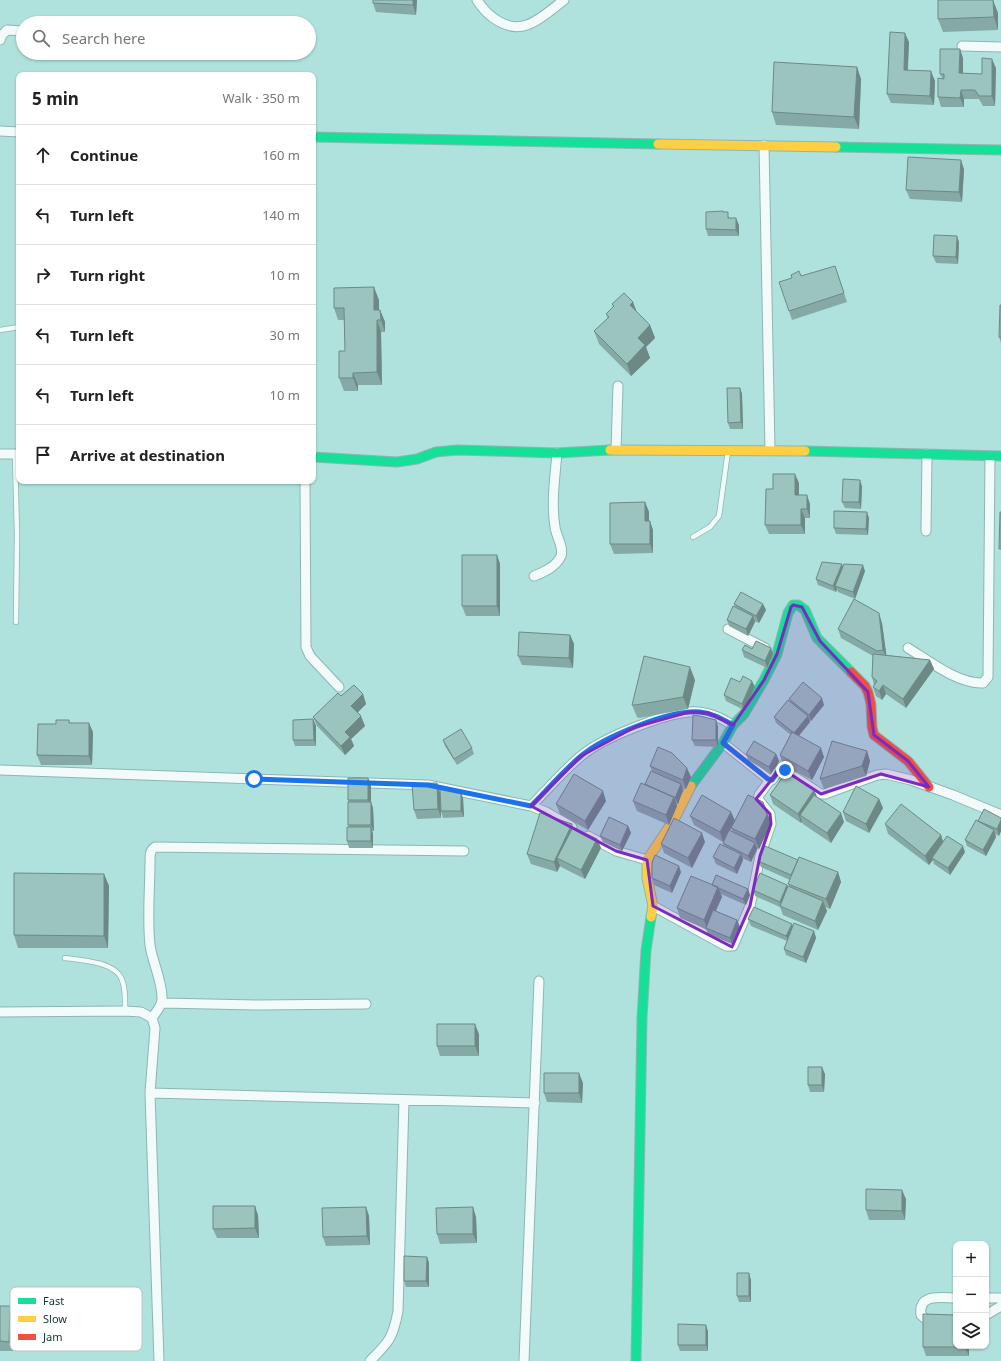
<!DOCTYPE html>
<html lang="en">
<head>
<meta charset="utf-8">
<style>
	body { margin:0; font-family:"Noto Sans",sans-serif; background:#f2f2f2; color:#222 }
	.controls { position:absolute; right:12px; bottom:12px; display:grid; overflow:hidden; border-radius:8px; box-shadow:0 1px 3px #0004 }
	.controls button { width:36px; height:36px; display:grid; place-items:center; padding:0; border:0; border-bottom:1px solid #e0e0e0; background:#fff; color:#222; font:20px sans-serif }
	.stop { position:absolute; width:12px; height:12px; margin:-9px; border:3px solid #1a73e8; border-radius:50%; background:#fff }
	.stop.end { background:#1a73e8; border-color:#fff; box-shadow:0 1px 4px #0008 }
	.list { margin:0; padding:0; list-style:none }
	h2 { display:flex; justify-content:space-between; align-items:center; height:52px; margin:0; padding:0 16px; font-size:17px }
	h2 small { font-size:13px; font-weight:400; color:#767676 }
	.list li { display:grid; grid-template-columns:26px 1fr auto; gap:12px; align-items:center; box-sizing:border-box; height:60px; padding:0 16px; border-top:1px solid #e0e0e0 }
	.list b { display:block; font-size:15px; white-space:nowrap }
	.list em { font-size:13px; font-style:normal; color:#767676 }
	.icon { flex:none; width:22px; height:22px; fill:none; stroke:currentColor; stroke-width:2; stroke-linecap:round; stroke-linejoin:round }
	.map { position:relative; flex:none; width:1001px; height:1361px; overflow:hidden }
	.search { position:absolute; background:#fff; box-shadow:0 1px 3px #0004; left:16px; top:16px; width:300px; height:44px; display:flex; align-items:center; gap:10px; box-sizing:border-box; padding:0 14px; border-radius:22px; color:#767676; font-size:15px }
	.panel { position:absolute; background:#fff; box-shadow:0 1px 3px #0004; left:16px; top:72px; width:300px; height:412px; border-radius:8px }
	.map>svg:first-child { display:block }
</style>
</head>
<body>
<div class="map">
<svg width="1001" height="1361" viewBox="0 0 1001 1361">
	<rect width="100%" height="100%" fill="#afe2dc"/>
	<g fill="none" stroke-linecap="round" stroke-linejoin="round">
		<g stroke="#8db6b2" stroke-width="6">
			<path id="lane" d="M0 330 19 327
				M15 454 17 534 16 622
				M693 537 710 527 719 516 728 451
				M65 958C81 960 116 962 122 980 126 989 125 1001 125 1011"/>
		</g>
		<g stroke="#8db6b2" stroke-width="11">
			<path id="street" d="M477 0C487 16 507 32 527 25 541 20 553 8 564 0
				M0 40 2 35 7 30 23 31
				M962 46 1001 47
				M0 131 19 132
				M764 145 770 450
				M616 450 618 386
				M0 454H19
				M305 481 306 647 310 656 339 687
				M926 531 927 454
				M534 576C544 572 556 567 561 556 564 547 556 536 555 527 551 503 555 477 557 453
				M728 629 765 648
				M908 648C929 661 958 684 983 683L988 677 990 456
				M723 743 768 779 772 780 779 770H784L821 794H825L877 775 886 774 911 780 953 795 1001 815
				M0 770 428 785 531 806 546 812 572 827
				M531 806C548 789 563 771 581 756 602 738 672 709 699 712 712 713 722 719 733 725
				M588 836 616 851 647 860
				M653 906 726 946H733L750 906 760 856 771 824 770 814 758 799 759 795 770 780
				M162 1003 258 1005 366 1004
				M0 1012 125 1011 141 1012 152 1018 155 1028 150 1093 159 1361
				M152 1018C156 1012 162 1006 162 999 163 983 152 961 150 945 147 917 150 888 150 861 150 855 150 850 155 847L464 851
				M150 1093 535 1103
				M956 1298C941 1298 918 1293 921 1315L928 1321 956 1322
				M986 1298H1001
				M986 1315 1001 1306
				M370 1361C389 1342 393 1338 398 1311L404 1100
				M524 1361 539 981"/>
		</g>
		<g stroke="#8db6b2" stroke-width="11">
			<path id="fast" d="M313 137 658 144
				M836 147 1001 150
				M805 451 1001 456
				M313 457 397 462 417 459 436 452 457 450 557 453 610 450
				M691 786 723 743 733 725 744 714 764 680 777 654 788 613 793 605H798L805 610 817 638 851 672
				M636 1361 642 1018 646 950 651 917"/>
		</g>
		<g stroke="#8db6b2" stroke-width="11">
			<path id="slow" d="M658 144 836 147
				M610 450 805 451
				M651 917 653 906 647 878V860L675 818 691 786"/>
		</g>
		<g stroke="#8db6b2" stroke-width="11">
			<path id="jam" d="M851 672 865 686 868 692 871 704 872 727 874 735 908 761 929 787"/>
		</g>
		<use href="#lane" stroke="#f3fbfa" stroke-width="4.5"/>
		<use href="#street" stroke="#f3fbfa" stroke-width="9"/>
		<use href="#fast" stroke="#16e098" stroke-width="9"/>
		<use href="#slow" stroke="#ffcf43" stroke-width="9"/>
		<use href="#jam" stroke="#f24e42" stroke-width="9"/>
	</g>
	<path fill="#85a9a4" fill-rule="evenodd" d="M417 0 416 15 376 12 373 3Z
		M998 13V30L943 32 938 19Z
		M909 42 908 70 935 81 934 105 891 103 887 94Z
		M963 58V74H982L996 68 995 106H983L979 99H964V107H941L938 97 942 78 940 74Z
		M857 67 861 79 859 129 776 125 772 112Z
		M964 169 962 202 910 199 906 190Z
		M723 211 730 218 739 225V236H708L706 229Z
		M959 242 958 264 936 263 933 256Z
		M838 275 847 302 792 320 789 311 801 276Z
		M379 300V310H380L385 322V332H381L382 385H358V391H344L339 378 345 351 344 320H338L334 308Z
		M633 302 636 311 650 325 655 338 646 347 650 358 631 376 599 344 594 331 608 319 606 314 613 307 612 304Z
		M1001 305V343L999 337Z
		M740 388 742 394 743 429H730L728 423Z
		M799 483V495L810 504V518H805V534H769L765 525 773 489Z
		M862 486 861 509 845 508 842 502Z
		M645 502 649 512V521L653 530V553L614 554 610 544Z
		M869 518 868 535 836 534 834 528Z
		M497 555 500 564V616H466L462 606Z
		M843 567 865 571 855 599 838 592 837 589 836 592 818 585 816 579Z
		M734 604H763L766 610 759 623 754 621 755 622 748 636 729 626 727 620 735 607Z
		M882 623 886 655 930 660 934 669 906 708 886 694 882 700 876 696 873 687 874 685 872 677 873 656 841 638 838 629Z
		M570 635 574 644 573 668 522 665 518 656Z
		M771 648 773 654 767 668 744 657 742 650 752 649Z
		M695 680 688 709 639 718 637 717 632 705Z
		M740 682 755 687 744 710 726 701 724 695Z
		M363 694 366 704 358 712 365 726 351 739 354 746 345 755 317 726 313 717 341 696Z
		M789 699 824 705 811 721 810 720V722L799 736 824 757 812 780 783 765 780 755 791 735 776 723 774 717 790 701Z
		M313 719 316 726V746H295L293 740Z
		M69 720 70 723 93 732 92 765H41L37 755 56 724Z
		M716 720 718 727V747L695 746 692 740Z
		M443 740 472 748 474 754 457 765 445 746Z
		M867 751 870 761 866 776 824 789 820 779Z
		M746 754H776L779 761 771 774 748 760Z
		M650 766 691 777 686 789 682 788 683 790 678 804H676L677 806 669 825 637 811 633 801 645 784 652 771Z
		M368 778 371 784V802L373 808 374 831H372L373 834V848H349L347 841 349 827 348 825V800Z
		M814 790 817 797 844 822 831 843 803 824 802 822 801 823 773 804 770 795Z
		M440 792 441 818 417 819 414 810Z
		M463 798 464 817 443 818 441 811Z
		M879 799 883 808 869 833 846 821 843 812Z
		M606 801 588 830 560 814 556 804Z
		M731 812 735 821 767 812 771 824 759 849 757 848V849L751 862 742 858 743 860 737 874 716 864 713 857 724 846 723 843 729 832 723 842 694 825 690 816ZM734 822 731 828 733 832 730 830Z
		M1001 818V831L999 836 995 834 996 837 986 856 967 846 965 840 979 822 978 821Z
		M885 824 941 835 943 841 965 852 950 875 934 864 933 860 929 865 888 834Z
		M628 826 631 833 622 851 603 842 600 836Z
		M573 827 597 839 601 848 585 879 561 867 560 866 557 872 531 864 527 854Z
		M705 842 692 868 664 853 661 844Z
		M798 860 838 872 841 882 830 909 825 907 827 911 818 930 783 915 780 907 755 896 753 890 787 885 788 886 790 887 788 884 790 880 761 867 758 861Z
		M681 872 672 893 654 885 652 878Z
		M104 874 109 886 108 948H18L14 935Z
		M712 885 748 889 750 895 746 905 721 894 722 897 715 911 737 920 740 927 732 944 708 934 706 929 680 918 677 908Z
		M748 919 792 924 793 927 814 931 816 938 806 963 786 955 784 949 787 941 751 926Z
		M479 1034V1056H440L437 1046Z
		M825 1074 824 1092H810L808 1085Z
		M583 1083 582 1103 547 1102 544 1093Z
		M906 1199 905 1220H869L866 1210Z
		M366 1207 369 1216 370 1245 326 1246 323 1237Z
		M258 1215 259 1238H217L213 1229Z
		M476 1217 477 1243 440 1244 437 1234Z
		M427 1257 429 1263V1287H406L404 1281Z
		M751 1280V1302H739L737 1296Z
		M0 1306 13 1315V1351H0Z
		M708 1331V1351H680L678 1345Z
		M969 1346V1356H926L923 1347Z"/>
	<path fill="#6c8986" d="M413 0H417L416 15 413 5Z
		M993 0 998 13V30L994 17Z
		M905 33 909 42 907 80 904 70Z
		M960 49 963 58V83L959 73Z
		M992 59 996 68 995 106 992 96Z
		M857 67 861 79 859 129 854 117Z
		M931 71 935 81 934 105 930 96Z
		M961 90 964 99V107L960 98Z
		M961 160 964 169 962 202 959 192Z
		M736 218 739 225V236L736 230Z
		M957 236 959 242 958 264 956 257Z
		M374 287 379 300V320L374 310Z
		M633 302 638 315 630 305Z
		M380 310 385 322V332L381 320Z
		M377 320 381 332 382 385 377 372Z
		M650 325 655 338 646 347 650 358 631 376 627 364 638 338Z
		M353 373 358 385V391L353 378Z
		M740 388 742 394 743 429 741 422Z
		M795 474 799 483V504L795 495Z
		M860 480 862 486 861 509 859 502Z
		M807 495 810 504V518L807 509Z
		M645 502 649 512V530L645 521Z
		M801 509 805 518V534L801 525Z
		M867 512 869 518 868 535 866 529Z
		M650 521 653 530V553L650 544Z
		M497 555 500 564V616L497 606Z
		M842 564 844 570 835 586 837 589 836 592 833 586Z
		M863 565 865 571 855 599 853 592Z
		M763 604 766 610 759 623 756 616Z
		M879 613 882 623 887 659 883 650Z
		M753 616 755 622 748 636 746 629Z
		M570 635 574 644 573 668 569 658Z
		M771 648 773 654 767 668 765 661Z
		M930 660 934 669 906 708 903 699Z
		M690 667 695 680 688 709 683 697Z
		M752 681 755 687 744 710 742 704Z
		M883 685 886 694 882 700 879 691Z
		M363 694 366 704 355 715 351 706Z
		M822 698 824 705 811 721 809 715Z
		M361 716 365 726 351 739 354 746 345 755 341 746 345 732Z
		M808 716 810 722 796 739 794 733Z
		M313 719 316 726V746L314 740Z
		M716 720 718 727V747L716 740Z
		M89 723 93 732 92 765 89 756Z
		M821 748 824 757 812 780 808 771Z
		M867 751 870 761 866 776 862 766Z
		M776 754 779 761 771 774 769 767Z
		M687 768 691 777 686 789 683 780Z
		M368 778 371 784V807L368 800Z
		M437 783 440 792 441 818 438 809Z
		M681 784 683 790 678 804 675 798Z
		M814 790 818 799 800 815 802 822 801 823 798 814Z
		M461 791 463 798 464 817 461 811Z
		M603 791 606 801 588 830 585 821Z
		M674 797 677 806 669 825 666 815Z
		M879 799 883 808 869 833 866 824Z
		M371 802 373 808 374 831 371 825Z
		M763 802 771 824 759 849 755 839Z
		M731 812 735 821 723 842 720 832Z
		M841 813 844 822 831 843 827 833Z
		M1001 820V831L999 836 997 829Z
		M572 824 575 834 557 858 560 866 557 872 554 862Z
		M628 826 631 833 622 851 620 845Z
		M371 827 373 834V848L371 841Z
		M994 830 996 837 986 856 983 850Z
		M702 833 705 842 692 868 688 858Z
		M941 835 944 845 932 858 933 860 929 865 925 856Z
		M597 839 601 848 585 879 581 870Z
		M755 843 757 849 751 862 748 856Z
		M963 846 965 852 950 875 948 868Z
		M741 854 743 860 737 874 734 868Z
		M679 866 681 872 672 893 670 886Z
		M838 872 841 882 830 909 826 899Z
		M104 874 109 886 108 948 104 936Z
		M787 885 790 891 782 907 780 902Z
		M718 887 722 897 708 929 707 928 704 920Z
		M748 889 750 895 746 905 743 899Z
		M823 901 827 911 818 930 815 921Z
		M737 920 740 927 732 944 730 938Z
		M792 924 794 930 789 942 786 936Z
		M814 931 816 938 806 963 803 957Z
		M475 1024 479 1034V1056L475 1046Z
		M822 1067 825 1074 824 1092 822 1085Z
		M579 1073 583 1083 582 1103 579 1093Z
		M902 1190 906 1199 905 1220 902 1211Z
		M255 1206 258 1215 259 1238 255 1228Z
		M366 1207 369 1216 370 1245 367 1236Z
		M473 1207 476 1217 477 1243 473 1234Z
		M427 1257 429 1263V1287L426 1281Z
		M749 1273 751 1280V1302L749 1296Z
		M10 1306 13 1315V1351L9 1342Z
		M706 1325 708 1331V1351L706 1345Z
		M965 1346H969V1356L965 1347Z"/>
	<path fill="#9bc4bf" stroke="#6c8986" d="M373 0H413V5L373 3Z
		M938 0H993L994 17 938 19Z
		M890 32 905 33 904 70 931 71 930 96 887 94Z
		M940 49H960L959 73 982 74V58L992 59V96H979L975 90H961L960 98 938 97V78L944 79V74H940Z
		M774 62 857 67 854 117 772 112Z
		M908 157 961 160 959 192 906 190Z
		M723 211V212H728V218H736V230L706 229V212Z
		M934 235 957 236 956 257 933 256Z
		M835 266 844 293 789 311 779 282 792 278 791 275 799 271 801 276Z
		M374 287V310H380L381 320H377V372L353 373V378H339V351H345L344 308H334V288Z
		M624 293 633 302 630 305 650 325 638 338 645 345 627 364 594 331 609 317 606 314 614 306 612 304Z
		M1000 305H1001V337H999Z
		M727 388H740L741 422 728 423Z
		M773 474H795V495H807V509H801V525H765L766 489H773Z
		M843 479 860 480 859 502H842Z
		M645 502V521H650V544H610V503Z
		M834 511 867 512 866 529 834 528Z
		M1000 512H1001V549H999Z
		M462 555H497V606H462Z
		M822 562 842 564 833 586 816 579Z
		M844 564 863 565 853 592 835 586Z
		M741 592 763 604 756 616 734 604Z
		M854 599 879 613 883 650 877 651 838 629Z
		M733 606 753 616 746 629 727 620Z
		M519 632 570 635 569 658 518 656Z
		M756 641 771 648 765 661 742 650 745 645 752 649Z
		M873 654 930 660 903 699 883 685 879 691 873 687 877 681 872 677Z
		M644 656 690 667 683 697 635 705H632Z
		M743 676 752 681 742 704 724 695 731 678 740 682Z
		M803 682 822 698 809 715 789 699Z
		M354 685 363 694 351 706 361 716 345 732 350 737 341 746 313 717 338 693 341 696Z
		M788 700 808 716 794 733 774 717Z
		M693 715 700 716 716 720V740H692Z
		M313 719 314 740H293V720Z
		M56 720H69V723H89V756L37 755 38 724H56Z
		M461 729 472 748 454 759 443 740Z
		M792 732 821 748 808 771 780 755Z
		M754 741 776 754 769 767 746 754Z
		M832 741 867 751 862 766 820 779Z
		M658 747 672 753 687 768 683 780 650 766Z
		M651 771 681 784 675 798 645 784Z
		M787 771 814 790 798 814 770 795Z
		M574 774 603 791 585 821 556 804Z
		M348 778H368V800H348Z
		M437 783 438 809 414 810 412 784Z
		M641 783 674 797 666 815 633 801Z
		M856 786 879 799 866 824 843 812Z
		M440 789 461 791V811H441Z
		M702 795 731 812 720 832 690 816Z
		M748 795 763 802 767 815 755 839 731 828Z
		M814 795 841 813 827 833 800 815Z
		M348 802H371V825H348Z
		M901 804 941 835 925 856 885 824Z
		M984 809 1001 818V820L997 829 978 821Z
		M540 813 572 824 554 862 527 854Z
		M609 817 628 826 620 845 600 836Z
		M674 818 702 833 688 858 661 844Z
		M976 820 994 830 983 850 965 840Z
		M347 827H371V841H347Z
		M573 827 597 839 581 870 557 858Z
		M729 830 755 843 748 856 723 843Z
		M947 836 963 846 948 868 932 858Z
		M720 844 741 854 734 868 713 857Z
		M765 846 798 860 791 875 758 861Z
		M655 855 679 866 670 886 652 878V863Z
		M799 857 838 872 826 899 788 884Z
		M14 873 104 874V936L14 935Z
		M760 873 787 885 780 902 753 890Z
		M716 875 748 889 743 899 712 885Z
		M691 876 718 887 704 920 677 908Z
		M788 886 823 901 815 921 780 906Z
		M754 907 792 924 786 936 748 919Z
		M713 910 737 920 730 938 706 928Z
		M794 923 814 931 803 957 784 949Z
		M437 1024H475V1046H437Z
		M808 1067H822V1085H808Z
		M544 1073H579V1093H544Z
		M866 1189 902 1190V1211L866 1210Z
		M213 1206H255V1228L213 1229Z
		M366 1207 367 1236 323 1237 322 1208Z
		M473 1207V1234H437L436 1208Z
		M404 1256 427 1257 426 1281H404Z
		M737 1273H749V1296H737Z
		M0 1306H10L9 1342 0 1341Z
		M923 1314 956 1315V1346H965V1347H923Z
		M678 1324 706 1325V1345H678Z"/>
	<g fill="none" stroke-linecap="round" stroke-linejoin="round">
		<path stroke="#1a73e8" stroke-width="5" d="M254 779 428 785 531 806C548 789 563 771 581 756 603 737 671 709 700 712 712 713 722 719 733 725L723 743 768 779 772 780 779 770H785"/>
	</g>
	<path fill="#7b2cbf" fill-opacity="0.2" stroke="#7b2cbf" stroke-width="3" stroke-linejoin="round" d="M793 605 802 607 820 641 868 692 874 735 908 761 929 787 881 774 821 794 781 768 756 799 770 814 771 824 760 856 750 906 732 947 653 906 647 860 616 851 531 806 581 756 635 727 689 712 709 713 733 725 764 680 777 654 791 607Z"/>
	<rect x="10" y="1287" width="132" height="64" rx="6" fill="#fff" stroke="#b6c3c2" stroke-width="1"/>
	<rect x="18" y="1298" width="18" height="6" fill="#16e098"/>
	<rect x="18" y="1316" width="18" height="6" fill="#ffcf43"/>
	<rect x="18" y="1334" width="18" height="6" fill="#f24e42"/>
	<g font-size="11" fill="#0d3633">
		<text x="43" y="1305">Fast</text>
		<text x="43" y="1323">Slow</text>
		<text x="43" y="1341">Jam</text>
	</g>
</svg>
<div class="controls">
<button>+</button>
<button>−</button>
<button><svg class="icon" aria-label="layers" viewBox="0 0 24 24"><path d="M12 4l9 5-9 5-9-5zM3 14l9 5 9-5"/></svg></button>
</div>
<div class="stop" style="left:254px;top:779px"></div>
<div class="stop end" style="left:785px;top:770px"></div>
<div class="search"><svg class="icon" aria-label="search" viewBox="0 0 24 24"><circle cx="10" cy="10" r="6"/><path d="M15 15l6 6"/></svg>Search here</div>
<section class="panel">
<h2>5 min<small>Walk · 350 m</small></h2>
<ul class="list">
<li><svg class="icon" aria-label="ahead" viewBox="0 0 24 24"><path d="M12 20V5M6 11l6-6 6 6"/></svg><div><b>Continue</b></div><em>160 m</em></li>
<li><svg class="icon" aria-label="left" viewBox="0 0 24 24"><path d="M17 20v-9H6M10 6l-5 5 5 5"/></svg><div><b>Turn left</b></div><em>140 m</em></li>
<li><svg class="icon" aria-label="right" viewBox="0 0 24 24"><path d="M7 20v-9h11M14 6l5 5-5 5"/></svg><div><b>Turn right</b></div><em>10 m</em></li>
<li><svg class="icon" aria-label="left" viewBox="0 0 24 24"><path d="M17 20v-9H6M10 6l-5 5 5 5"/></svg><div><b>Turn left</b></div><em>30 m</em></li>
<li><svg class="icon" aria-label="left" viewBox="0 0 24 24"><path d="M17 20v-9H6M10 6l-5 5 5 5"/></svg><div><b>Turn left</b></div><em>10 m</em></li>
<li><svg class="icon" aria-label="arrive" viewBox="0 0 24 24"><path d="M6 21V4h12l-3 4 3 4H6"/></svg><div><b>Arrive at destination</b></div></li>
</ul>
</section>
</div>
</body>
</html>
